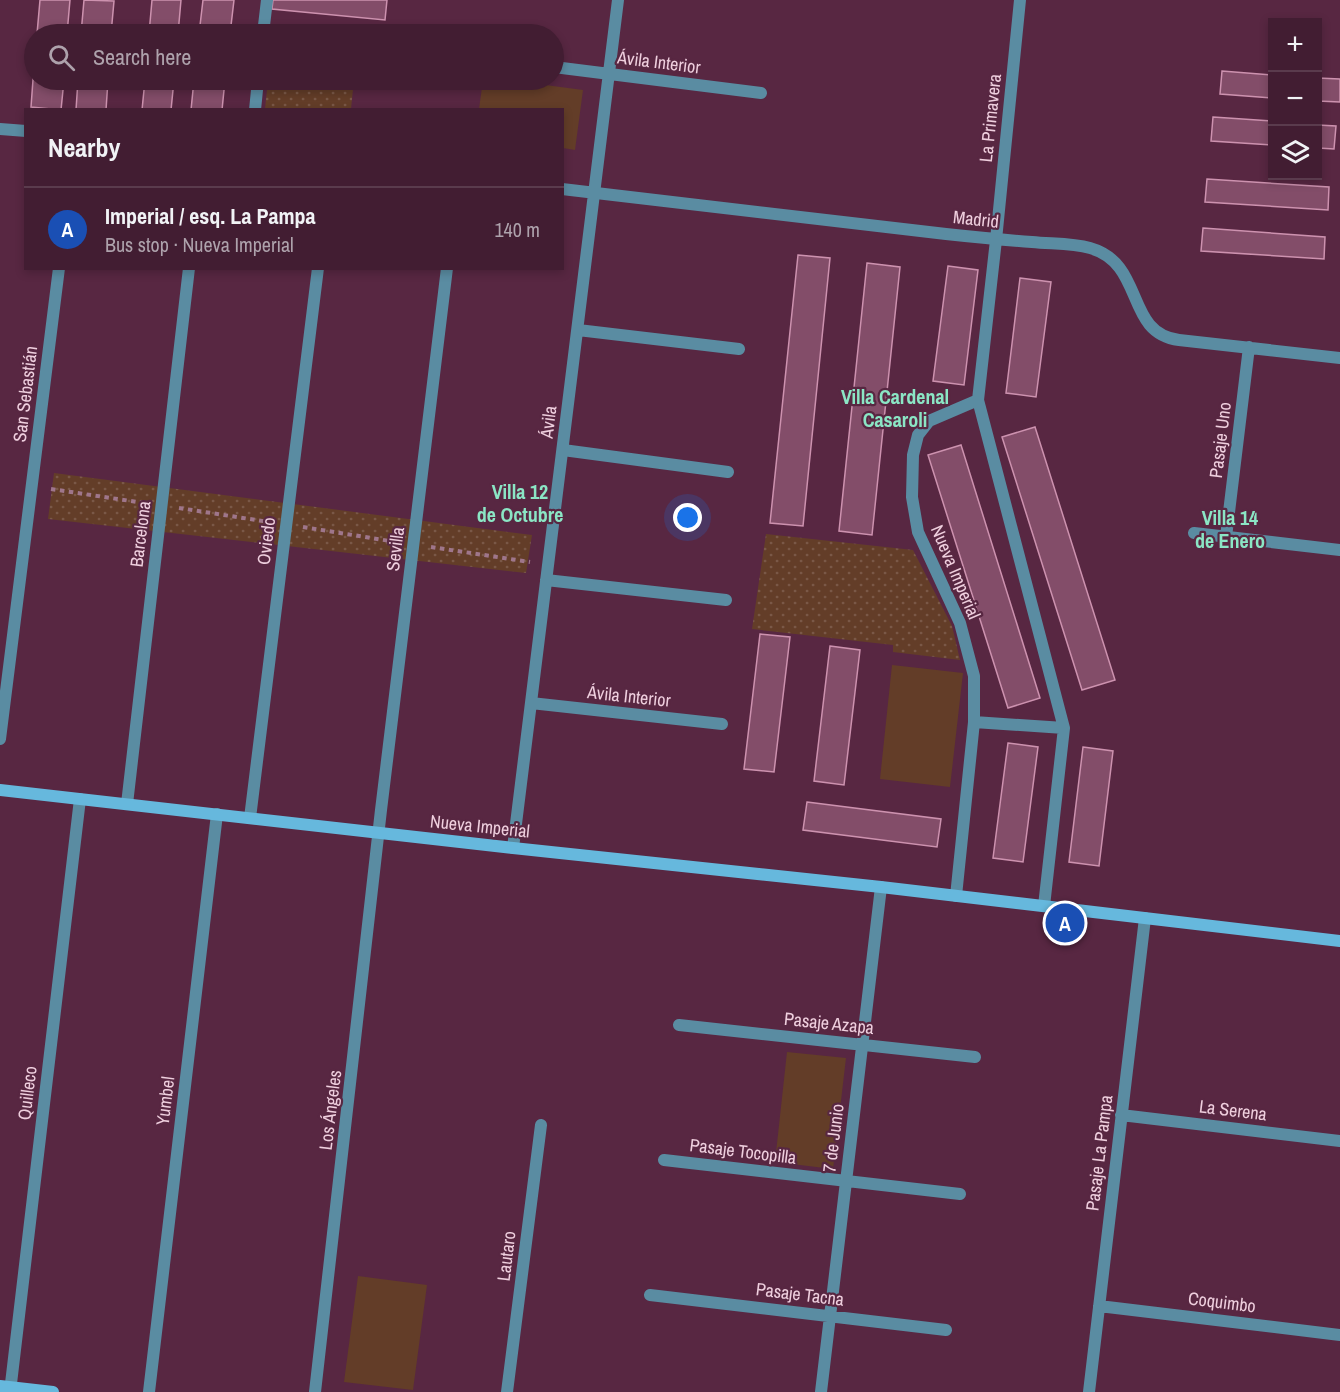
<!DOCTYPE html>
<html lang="en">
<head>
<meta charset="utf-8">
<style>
	body { margin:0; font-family:"Archivo Narrow",sans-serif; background:#4c2a3e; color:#f1f3f6 }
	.controls { position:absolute; right:18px; top:18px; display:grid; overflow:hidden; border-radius:0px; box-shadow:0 3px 9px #0003 }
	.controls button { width:54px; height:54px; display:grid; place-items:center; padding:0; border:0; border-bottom:2px solid #5a3b4d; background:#421d32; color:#f1f3f6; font:30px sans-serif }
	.you { position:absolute; left:688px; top:518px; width:21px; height:21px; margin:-15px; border:4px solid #fff; border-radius:50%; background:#1a73e8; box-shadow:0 0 0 9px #1a73e833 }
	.badge { display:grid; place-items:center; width:39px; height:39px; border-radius:50%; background:#db2777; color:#fff; font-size:20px; font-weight:700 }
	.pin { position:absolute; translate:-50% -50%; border:3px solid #fff; box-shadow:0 2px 6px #0006 }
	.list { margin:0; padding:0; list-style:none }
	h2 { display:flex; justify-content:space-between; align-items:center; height:78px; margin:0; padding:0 24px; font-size:26px }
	h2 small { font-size:20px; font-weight:400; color:#aea2ac }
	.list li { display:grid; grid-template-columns:39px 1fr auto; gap:18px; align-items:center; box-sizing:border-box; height:84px; padding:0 24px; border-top:2px solid #5a3b4d }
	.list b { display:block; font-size:22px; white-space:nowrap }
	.list p { margin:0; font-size:20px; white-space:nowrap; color:#aea2ac }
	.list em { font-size:20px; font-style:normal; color:#aea2ac }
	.icon { flex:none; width:33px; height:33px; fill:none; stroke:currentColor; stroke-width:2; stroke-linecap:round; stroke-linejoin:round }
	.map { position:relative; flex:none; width:1340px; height:1392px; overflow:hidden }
	.search { position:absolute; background:#421d32; box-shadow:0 3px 9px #0003; left:24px; top:24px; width:540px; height:66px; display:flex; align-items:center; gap:15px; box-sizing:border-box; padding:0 21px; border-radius:33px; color:#aea2ac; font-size:22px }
	.panel { position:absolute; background:#421d32; box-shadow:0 3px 9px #0003; left:24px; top:108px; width:540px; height:162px; border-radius:0px }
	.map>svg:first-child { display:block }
</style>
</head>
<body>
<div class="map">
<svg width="1340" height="1392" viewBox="0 0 1340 1392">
	<defs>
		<pattern id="park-dots" width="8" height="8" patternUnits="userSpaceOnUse" patternTransform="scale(1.5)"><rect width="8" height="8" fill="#633d28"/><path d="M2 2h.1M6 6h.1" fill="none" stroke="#7a5847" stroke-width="1.8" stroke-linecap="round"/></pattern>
	</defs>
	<rect width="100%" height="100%" fill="#582742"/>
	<path fill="#633d28" d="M483 80H508L583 90 575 150 563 148 562 110 479 109Z
		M892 665 963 673 950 787 880 779Z
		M787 1052 846 1058 833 1169 775 1162Z
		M358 1276 427 1285 413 1390 344 1382Z"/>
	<path fill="url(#park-dots)" d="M268 80 353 89 351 109H265Z
		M54 473 532 535 526 573 48 519Z
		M766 534 913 550 952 626 960 660 893 652V645L752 629Z"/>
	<path fill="#834d69" stroke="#cd92af" stroke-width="1.5" d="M40 0H70L67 34H37Z
		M84 0 114 1 111 34H81Z
		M152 0H181L178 34H149Z
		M203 0H234L230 34H199Z
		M273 0H387L385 20 272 9Z
		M34 66V80H64L61 110 31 107Z
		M1222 71 1272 75V98L1220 94Z
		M1318 78 1340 79V102L1318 101Z
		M78 80H108L106 110H76Z
		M145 80H174L171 110H142Z
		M194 80H225L222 110H191Z
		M1213 117 1272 121V145L1211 141Z
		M1318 125 1336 126 1334 149 1318 148Z
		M1207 179 1329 187 1328 210 1205 202Z
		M1203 228 1325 237 1324 259 1201 251Z
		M798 255 830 258 803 526 770 523Z
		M867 263 900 267 872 535 839 531Z
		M948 266 978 270 964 385 933 381Z
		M1020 278 1051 282 1036 397 1006 393Z
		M1035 427 1115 680 1082 690 1002 437Z
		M961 445 1040 698 1008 708 928 455Z
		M760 634 790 637 774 772 744 769Z
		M830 646 860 650 844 785 814 781Z
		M1008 743 1038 747 1023 862 993 858Z
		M1083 747 1113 751 1099 866 1069 862Z
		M807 802 941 819 937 847 803 830Z"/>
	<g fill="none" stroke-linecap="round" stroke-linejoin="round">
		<path stroke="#9f768b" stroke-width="4" stroke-dasharray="4.5 4.5" stroke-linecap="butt" d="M51 489 144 503
			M179 508 269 522
			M303 527 396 542
			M431 547 530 562"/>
		<path stroke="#5a8ca2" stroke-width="12" d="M1020 0 996 240 978 400 1064 728 1044 906
			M263 34 267 0
			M554 67 761 93
			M255 110 258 80
			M0 129 26 131
			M562 189C690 204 818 219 946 234 974 237 1003 240 1032 242 1051 244 1072 243 1090 248 1146 264 1124 333 1179 340L1340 358
			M578 330 739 349
			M563 450 728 472
			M1194 533 1340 550
			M1226 537 1249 347
			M546 580 726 600
			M531 703 722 724
			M974 722 1064 728
			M0 739 59 268
			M127 804 189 268
			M250 818 318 268
			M513 848 618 0
			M956 896 974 722V676L960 623 918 532 912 497 913 455 918 435 929 421 978 400
			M679 1025 975 1057
			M1121 1115 1340 1141
			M664 1160 960 1194
			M650 1295 946 1330
			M1099 1306 1340 1335
			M10 1392 80 799
			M149 1392 217 814
			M315 1392 381 810 447 268
			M507 1392 541 1125
			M821 1392 881 887
			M1089 1392 1145 918"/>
		<path stroke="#66b8dd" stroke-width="12" d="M0 790 513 848 881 887 1340 941
			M0 1386 53 1392"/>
	</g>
	<g text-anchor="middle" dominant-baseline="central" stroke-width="4.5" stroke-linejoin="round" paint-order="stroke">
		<g font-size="18" fill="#efcfde" stroke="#582742">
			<text transform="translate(659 62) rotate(7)">Ávila Interior</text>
			<text transform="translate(990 118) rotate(-84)">La Primavera</text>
			<text transform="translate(976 219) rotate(6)">Madrid</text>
			<text transform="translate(25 394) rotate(-83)">San Sebastián</text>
			<text transform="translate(548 422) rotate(-83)">Ávila</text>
			<text transform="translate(1220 440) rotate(-83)">Pasaje Uno</text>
			<text transform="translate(140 534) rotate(-83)">Barcelona</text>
			<text transform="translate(266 541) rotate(-83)">Oviedo</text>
			<text transform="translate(395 549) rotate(-83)">Sevilla</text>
			<text transform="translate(956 572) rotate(67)">Nueva Imperial</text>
			<text transform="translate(629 696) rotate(6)">Ávila Interior</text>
			<text transform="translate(480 826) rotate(6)">Nueva Imperial</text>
			<text transform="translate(829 1023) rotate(6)">Pasaje Azapa</text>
			<text transform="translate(27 1093) rotate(-83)">Quilleco</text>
			<text transform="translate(165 1101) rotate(-83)">Yumbel</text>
			<text transform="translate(330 1110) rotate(-83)">Los Ángeles</text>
			<text transform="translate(1233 1110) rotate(7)">La Serena</text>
			<text transform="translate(833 1138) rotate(-83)">7 de Junio</text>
			<text transform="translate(743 1151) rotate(7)">Pasaje Tocopilla</text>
			<text transform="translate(1099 1153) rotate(-83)">Pasaje La Pampa</text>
			<text transform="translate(506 1256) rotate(-83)">Lautaro</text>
			<text transform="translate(800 1294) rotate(7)">Pasaje Tacna</text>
			<text transform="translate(1222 1302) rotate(7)">Coquimbo</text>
		</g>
		<g font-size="20" font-weight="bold" fill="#8be6c5" stroke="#582742">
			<text x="895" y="396">Villa Cardenal<tspan x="895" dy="23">Casaroli</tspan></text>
			<text x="520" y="491">Villa 12<tspan x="520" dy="23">de Octubre</tspan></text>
			<text x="1230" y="517">Villa 14<tspan x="1230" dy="23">de Enero</tspan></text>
		</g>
	</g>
</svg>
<div class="controls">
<button>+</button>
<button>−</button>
<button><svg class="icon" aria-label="layers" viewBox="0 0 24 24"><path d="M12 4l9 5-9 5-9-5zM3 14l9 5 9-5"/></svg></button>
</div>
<div class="you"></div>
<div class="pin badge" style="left:1065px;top:923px;background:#1a4fb4">A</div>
<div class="search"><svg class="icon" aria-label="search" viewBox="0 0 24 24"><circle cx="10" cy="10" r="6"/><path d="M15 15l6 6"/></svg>Search here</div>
<section class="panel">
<h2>Nearby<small></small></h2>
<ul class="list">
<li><span class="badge" style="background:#1a4fb4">A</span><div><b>Imperial / esq. La Pampa</b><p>Bus stop · Nueva Imperial</p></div><em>140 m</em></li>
</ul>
</section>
</div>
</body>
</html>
